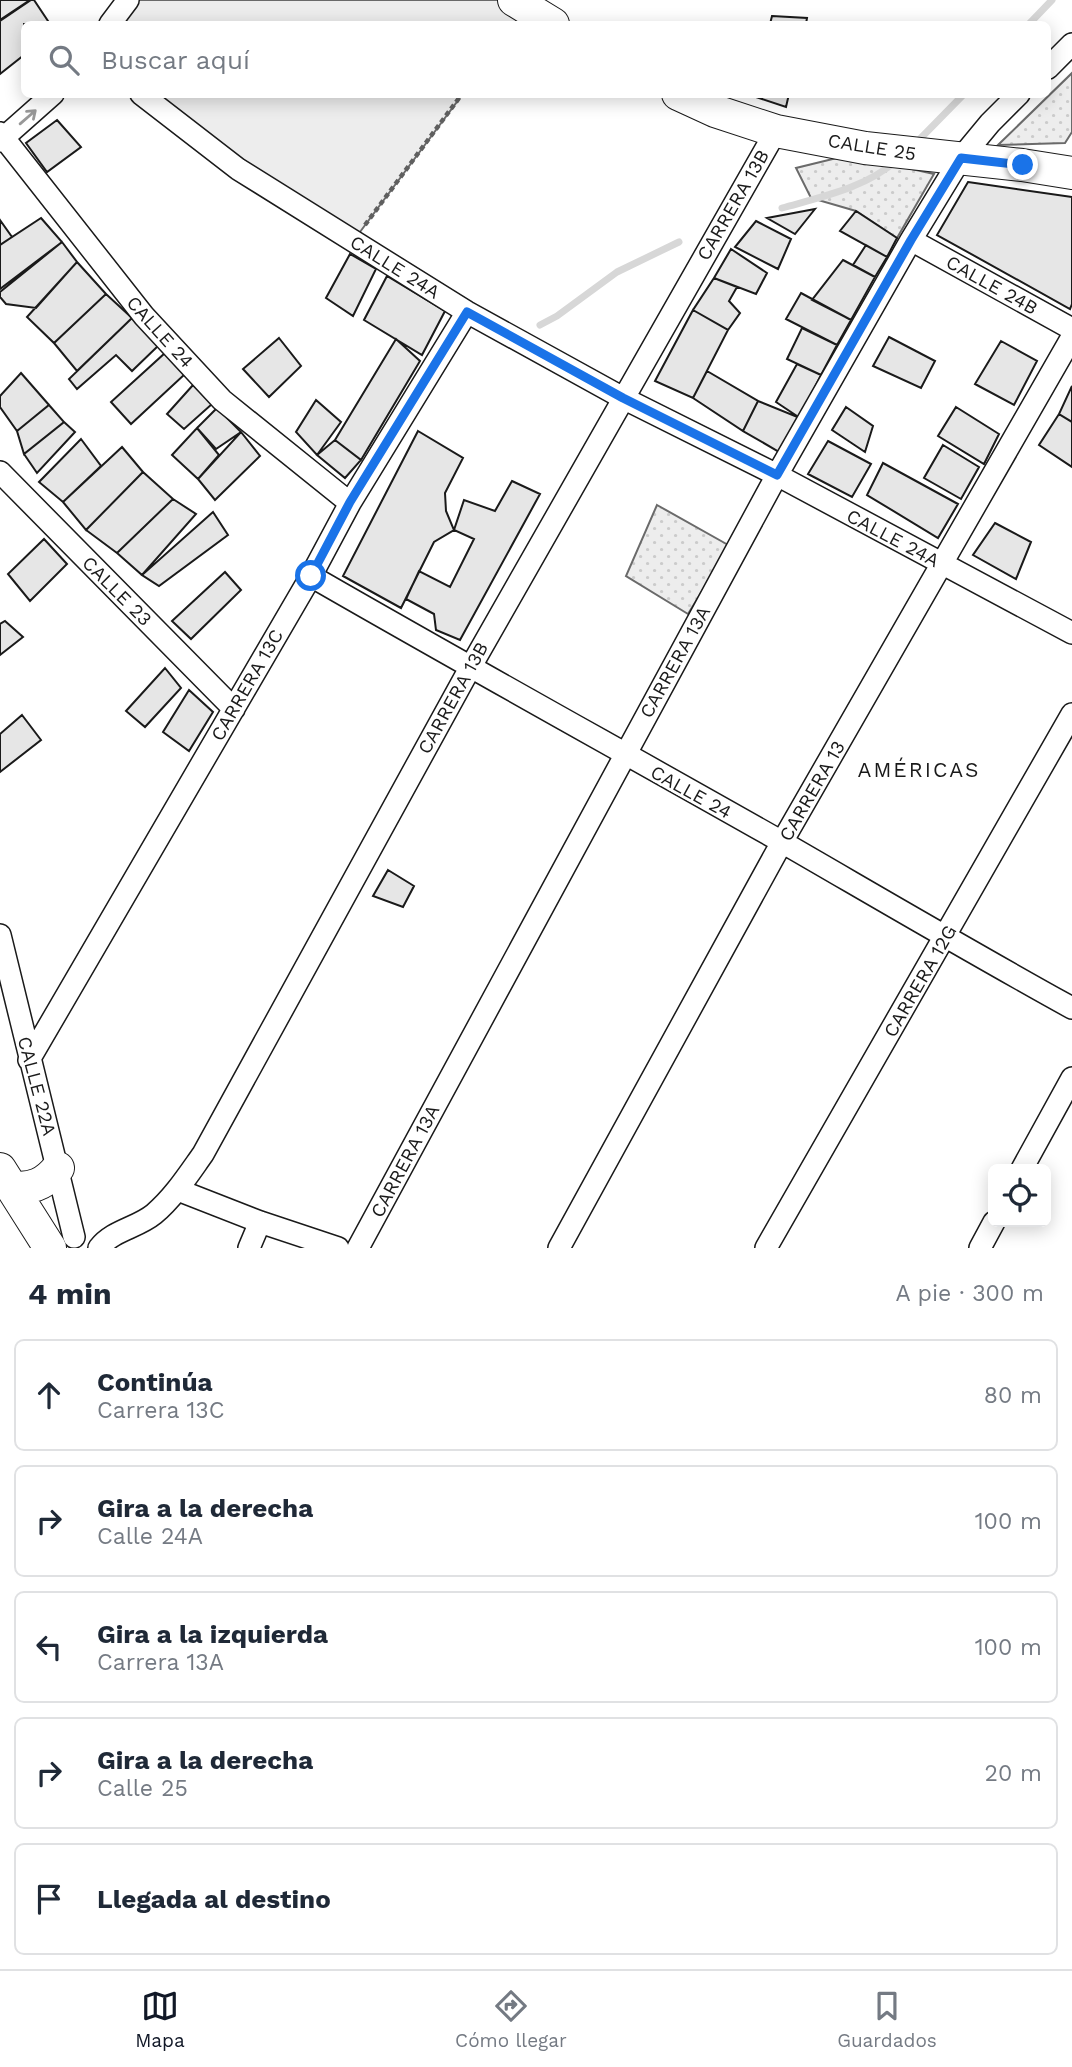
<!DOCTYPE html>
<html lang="es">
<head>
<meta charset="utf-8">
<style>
	body { margin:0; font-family:"Work Sans",sans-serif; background:#f6f6f7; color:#1f2937 }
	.controls { position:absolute; right:21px; bottom:21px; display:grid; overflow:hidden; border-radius:10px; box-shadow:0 4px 18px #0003 }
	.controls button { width:63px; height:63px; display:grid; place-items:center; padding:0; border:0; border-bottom:2px solid #e0e1e3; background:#fff; color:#1f2937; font:35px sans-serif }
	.stop { position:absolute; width:21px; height:21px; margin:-16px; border:5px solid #1a73e8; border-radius:50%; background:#fff }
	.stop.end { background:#1a73e8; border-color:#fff; box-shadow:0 2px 7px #0008 }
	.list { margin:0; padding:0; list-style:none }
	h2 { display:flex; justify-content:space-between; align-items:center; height:91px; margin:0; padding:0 28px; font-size:30px }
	h2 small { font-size:23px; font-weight:400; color:#747a83 }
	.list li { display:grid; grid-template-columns:46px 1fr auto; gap:21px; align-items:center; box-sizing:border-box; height:112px; margin:0 14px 14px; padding:0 14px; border:2px solid #e0e1e3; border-radius:10px }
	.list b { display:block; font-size:26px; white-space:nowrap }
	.list p { margin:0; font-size:23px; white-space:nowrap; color:#747a83 }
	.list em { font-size:23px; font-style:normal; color:#747a83 }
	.icon { flex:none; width:38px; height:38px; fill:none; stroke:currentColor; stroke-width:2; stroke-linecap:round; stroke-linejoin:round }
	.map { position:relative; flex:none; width:1072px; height:1248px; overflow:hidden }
	.search { position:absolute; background:#fff; box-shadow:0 4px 18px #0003; left:21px; right:21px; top:21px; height:77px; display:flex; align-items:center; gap:18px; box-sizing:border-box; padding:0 24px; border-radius:10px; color:#747a83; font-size:26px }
	.sheet { height:721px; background:#fff }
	nav { display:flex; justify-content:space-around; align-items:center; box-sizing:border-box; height:98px; border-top:2px solid #e0e1e3; background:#fff; font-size:19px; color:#747a83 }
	nav a { display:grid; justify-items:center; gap:4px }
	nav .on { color:#111827 }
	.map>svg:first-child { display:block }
</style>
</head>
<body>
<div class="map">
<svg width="1072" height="1248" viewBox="0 0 1072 1248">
	<defs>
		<pattern id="grass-dots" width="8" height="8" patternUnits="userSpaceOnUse" patternTransform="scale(1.75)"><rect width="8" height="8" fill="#ededed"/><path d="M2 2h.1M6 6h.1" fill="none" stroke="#cbcbcb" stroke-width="1.8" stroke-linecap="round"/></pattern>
	</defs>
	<rect width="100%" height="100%" fill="#fff"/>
	<path fill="url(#grass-dots)" stroke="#6a6a6a" stroke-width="2" d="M1072 73V132L1065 143 998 145Z
		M849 155 934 174 897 238 856 211 811 198 796 168Z
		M657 505 730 546 688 614 626 576Z"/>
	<path fill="#ededed" stroke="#6a6a6a" stroke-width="2" d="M128 0H514L526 8 514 24H110Z
		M145 95H462L354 240Z"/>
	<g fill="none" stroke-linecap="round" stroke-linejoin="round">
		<path stroke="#d7d7d7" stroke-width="7" d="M1029 24 1052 0
			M916 143 964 94
			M782 208C821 197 866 188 897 160
			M540 325 557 316 617 272 679 242"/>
	</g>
	<path fill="#e6e6e6" stroke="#1a1a1a" stroke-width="2" d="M0 0H30L0 20Z
		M31 0H34L50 24H24V55L0 74V21Z
		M772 16 807 18 806 24H770Z
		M747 94H789L786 107Z
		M57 120 81 147 47 172 26 143Z
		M968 182 1072 197V304L1070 309 937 235Z
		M815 209 795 234 767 218Z
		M856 211 897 238 887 257 840 231Z
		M41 218 62 242 0 289V245Z
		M0 220 12 237 0 245Z
		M756 221 791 239 778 269 735 247Z
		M62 242 77 262 36 308 6 304 0 297V292Z
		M866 245 887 257 875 277 853 265Z
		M731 249 767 273 756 294 714 278Z
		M350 254 376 269 353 316 326 298Z
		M843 260 875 277 851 320 812 300Z
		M77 262 106 294 54 343 27 317Z
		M387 276 445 311 422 355 364 320Z
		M714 278 737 287 729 301 740 313 728 330 693 310Z
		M801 293 851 320 837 345 786 319Z
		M106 294 132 318 77 371 54 343Z
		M693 310 728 330 693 398 655 381Z
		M132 318 159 345 132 371 116 355 77 389 69 379Z
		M802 328 837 345 821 375 787 359Z
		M889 337 935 361 921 388 873 366Z
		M279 338 301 366 269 397 243 369Z
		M396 339 420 361 361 460 335 440Z
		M1001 341 1037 361 1014 405 975 384Z
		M165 353 185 374 131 424 111 402Z
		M797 364 821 375 800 418 776 402Z
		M707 371 758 401 743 431 693 398Z
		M21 373 49 405 17 431 0 407V396Z
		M193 385 212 404 184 429 167 414Z
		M1072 386V422L1059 414Z
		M316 400 341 422 317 455 296 432Z
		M758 401 800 418 781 453 743 431Z
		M49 405 64 422 24 454 17 431Z
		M846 407 873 426 865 452 832 430Z
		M956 407 999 434 984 464 938 436Z
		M217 408 241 432 216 449 197 428Z
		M1059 414 1072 422V467L1039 445Z
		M64 422 75 432 37 473 24 454Z
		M197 428 219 455 198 479 172 455Z
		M418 431 463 458 445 493 446 511 454 530 434 542 401 608 343 576Z
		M241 432 260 456 215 500 198 479Z
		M81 439 101 466 63 502 39 482Z
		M335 440 361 460 345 478 317 455Z
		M828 441 871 464 852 497 808 474Z
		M943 445 979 467 961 499 924 478Z
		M122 447 143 472 86 530 63 502Z
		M883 463 958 504 938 538 867 495Z
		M143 472 173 499 117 553 86 530Z
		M512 481 540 494 460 640 436 630 434 614 406 599 419 571 450 587 474 539 454 530 464 500 495 511Z
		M173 499 196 514 142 575 117 553Z
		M213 512 228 535 159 586 142 575Z
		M995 523 1031 542 1016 579 973 555Z
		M44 539 67 564 30 601 8 574Z
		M225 572 241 590 191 639 172 621Z
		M5 621 23 637 0 655V624Z
		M165 668 181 688 145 727 126 711Z
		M189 690 213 712 189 751 163 732Z
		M22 715 41 740 0 772V734Z
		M388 870 414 886 403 907 373 896Z"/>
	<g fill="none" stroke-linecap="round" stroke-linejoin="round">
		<g stroke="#1a1a1a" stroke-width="24">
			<path id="street" d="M110 24 128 0
				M1048 68 1072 44
				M141 94 238 169 467 312 623 398 777 475 1072 633
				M0 133 144 316 222 400 350 503
				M0 141 53 94
				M911 240 1072 329
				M0 472 234 709
				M311 576C467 666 625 753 782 842 879 898 974 954 1072 1008
				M0 935 74 1237
				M29 1060 311 576 350 503 467 312
				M1022 1169 1072 1078
				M178 1190 260 1222 338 1248
				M99 1248C113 1230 137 1228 154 1214 174 1197 188 1175 203 1154L470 668 776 131
				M249 1248 260 1222
				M358 1248 777 475 911 240 961 158 990 123 1019 94
				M559 1248 782 842 1072 337
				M766 1248 1072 714
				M980 1248 994 1222"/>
		</g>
		<g stroke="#1a1a1a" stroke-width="34">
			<path id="secondary" d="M514 0 553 24
				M678 94 715 111 776 131 865 148 1022 165 1072 173
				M0 1169 50 1248
				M12 1187C32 1190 46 1183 58 1168"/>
		</g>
		<path stroke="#5f5f5f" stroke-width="4.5" stroke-dasharray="5 3.5" stroke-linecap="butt" d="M365 225 462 94"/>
		<use href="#street" stroke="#fff" stroke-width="21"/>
		<use href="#secondary" stroke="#fff" stroke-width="32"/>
	</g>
	<defs><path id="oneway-shaft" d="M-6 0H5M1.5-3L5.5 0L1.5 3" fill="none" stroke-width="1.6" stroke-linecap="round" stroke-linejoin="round" transform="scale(1.75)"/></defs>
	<use stroke="#989898" href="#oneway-shaft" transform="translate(28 117) rotate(-41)"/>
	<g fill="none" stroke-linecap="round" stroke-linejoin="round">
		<path stroke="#1a73e8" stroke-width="9" d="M311 576 350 502 467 312 623 398 777 475 911 240 961 158 1023 165"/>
	</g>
	<g text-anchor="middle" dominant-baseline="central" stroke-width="5" stroke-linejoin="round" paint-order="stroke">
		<g font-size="19" fill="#1a1a1a" stroke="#fff">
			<text transform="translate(872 147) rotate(9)">CALLE 25</text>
			<text transform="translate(733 205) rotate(-60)">CARRERA 13B</text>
			<text transform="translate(395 267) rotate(32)">CALLE 24A</text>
			<text transform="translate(992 285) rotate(29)">CALLE 24B</text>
			<text transform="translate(160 332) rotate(48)">CALLE 24</text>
			<text transform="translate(893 538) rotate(28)">CALLE 24A</text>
			<text transform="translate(117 591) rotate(45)">CALLE 23</text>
			<text transform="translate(675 662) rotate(-61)">CARRERA 13A</text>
			<text transform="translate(247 685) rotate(-60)">CARRERA 13C</text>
			<text transform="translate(453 698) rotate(-61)">CARRERA 13B</text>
			<text transform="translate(812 791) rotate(-60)">CARRERA 13</text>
			<text transform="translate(691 792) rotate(29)">CALLE 24</text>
			<text transform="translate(920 981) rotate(-60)">CARRERA 12G</text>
			<text transform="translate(37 1086) rotate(75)">CALLE 22A</text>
			<text transform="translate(405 1161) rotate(-62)">CARRERA 13A</text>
		</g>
		<g font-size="21" letter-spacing="2" fill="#1a1a1a" stroke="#fff">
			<text x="919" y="769">AMÉRICAS</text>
		</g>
	</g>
</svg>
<div class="controls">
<button><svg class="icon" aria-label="locate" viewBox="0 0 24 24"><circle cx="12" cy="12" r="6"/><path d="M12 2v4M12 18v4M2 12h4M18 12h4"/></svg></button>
</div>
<div class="stop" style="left:311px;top:576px"></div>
<div class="stop end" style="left:1023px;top:165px"></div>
<div class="search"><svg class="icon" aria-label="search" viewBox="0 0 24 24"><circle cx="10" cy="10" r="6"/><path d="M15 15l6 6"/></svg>Buscar aquí</div>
</div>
<section class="sheet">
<h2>4 min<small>A pie · 300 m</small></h2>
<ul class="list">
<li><svg class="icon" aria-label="ahead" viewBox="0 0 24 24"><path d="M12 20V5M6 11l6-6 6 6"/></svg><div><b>Continúa</b><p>Carrera 13C</p></div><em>80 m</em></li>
<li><svg class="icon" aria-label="right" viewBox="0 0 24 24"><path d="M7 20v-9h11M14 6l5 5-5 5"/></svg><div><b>Gira a la derecha</b><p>Calle 24A</p></div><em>100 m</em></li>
<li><svg class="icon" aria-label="left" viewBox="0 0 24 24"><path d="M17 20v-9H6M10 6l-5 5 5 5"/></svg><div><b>Gira a la izquierda</b><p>Carrera 13A</p></div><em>100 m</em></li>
<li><svg class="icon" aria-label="right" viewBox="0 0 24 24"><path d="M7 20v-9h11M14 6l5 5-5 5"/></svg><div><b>Gira a la derecha</b><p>Calle 25</p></div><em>20 m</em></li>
<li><svg class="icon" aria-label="arrive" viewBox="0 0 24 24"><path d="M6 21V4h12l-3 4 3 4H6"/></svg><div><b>Llegada al destino</b></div></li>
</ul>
</section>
<nav>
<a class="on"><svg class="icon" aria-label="map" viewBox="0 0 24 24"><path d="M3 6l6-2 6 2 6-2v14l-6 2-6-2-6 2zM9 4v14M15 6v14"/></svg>Mapa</a>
<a><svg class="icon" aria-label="directions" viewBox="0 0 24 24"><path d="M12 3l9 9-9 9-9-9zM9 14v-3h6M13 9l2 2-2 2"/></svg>Cómo llegar</a>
<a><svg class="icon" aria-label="saved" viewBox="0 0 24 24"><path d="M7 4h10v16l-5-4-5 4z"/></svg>Guardados</a>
</nav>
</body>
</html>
